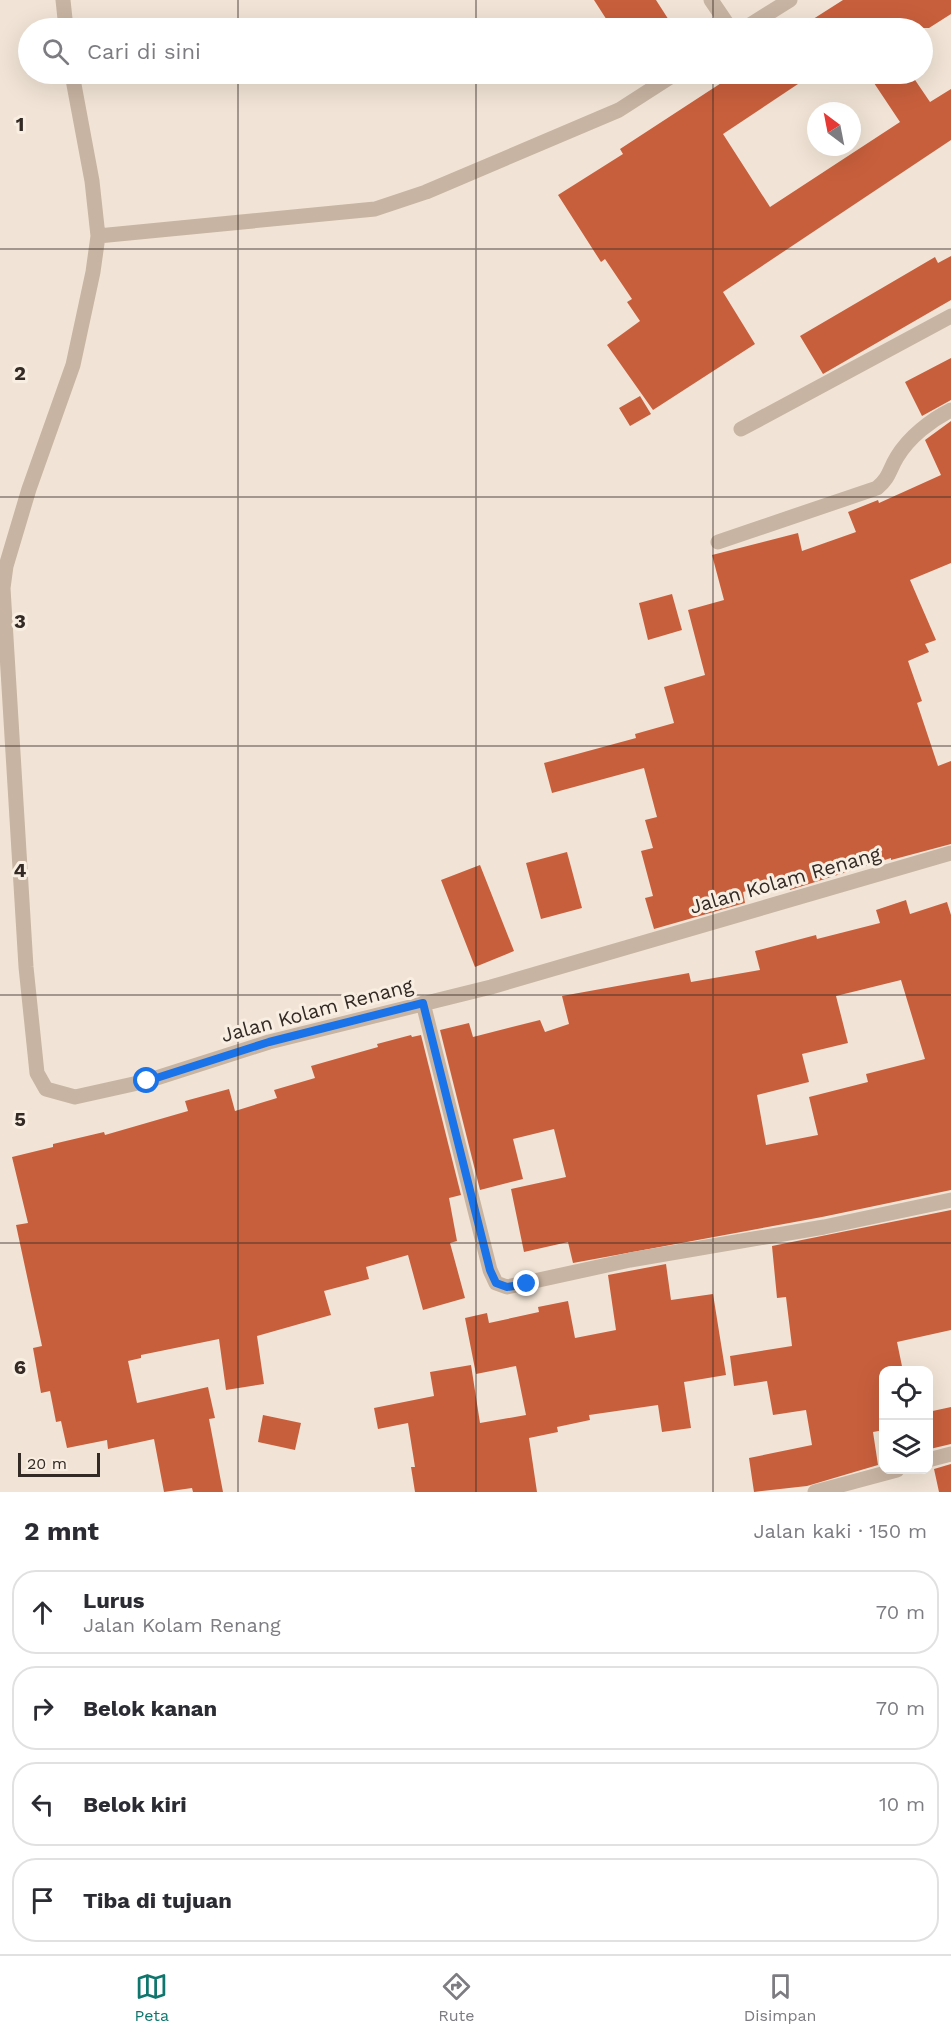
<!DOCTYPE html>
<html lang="id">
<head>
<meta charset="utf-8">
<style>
	body { margin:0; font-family:"Work Sans",sans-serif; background:#f2f2f3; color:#2b2b33 }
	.controls { position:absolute; right:18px; bottom:18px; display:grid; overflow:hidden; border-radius:12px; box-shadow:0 6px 24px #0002 }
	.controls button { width:54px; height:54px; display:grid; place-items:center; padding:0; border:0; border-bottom:2px solid #e1e1e2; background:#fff; color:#2b2b33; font:30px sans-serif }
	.compass { position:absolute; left:807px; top:102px; width:54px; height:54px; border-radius:50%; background:#fff; box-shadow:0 6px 24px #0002; rotate:328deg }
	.scale { position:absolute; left:18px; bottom:15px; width:82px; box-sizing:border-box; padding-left:6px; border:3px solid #332925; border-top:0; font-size:16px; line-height:21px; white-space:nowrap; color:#332925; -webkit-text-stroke:4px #f9eee2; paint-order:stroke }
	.stop { position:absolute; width:18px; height:18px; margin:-14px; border:4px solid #1a73e8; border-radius:50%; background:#fff }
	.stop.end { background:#1a73e8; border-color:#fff; box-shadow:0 2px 6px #0008 }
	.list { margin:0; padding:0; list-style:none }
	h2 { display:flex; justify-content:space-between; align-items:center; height:78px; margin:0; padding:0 24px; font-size:26px }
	h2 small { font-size:20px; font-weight:400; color:#7c7c81 }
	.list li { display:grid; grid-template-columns:39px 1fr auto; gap:18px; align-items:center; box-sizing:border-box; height:84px; margin:0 12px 12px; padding:0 12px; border:2px solid #e1e1e2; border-radius:24px }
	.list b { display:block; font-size:22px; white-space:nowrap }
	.list p { margin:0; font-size:20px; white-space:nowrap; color:#7c7c81 }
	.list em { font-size:20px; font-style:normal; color:#7c7c81 }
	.icon { flex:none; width:33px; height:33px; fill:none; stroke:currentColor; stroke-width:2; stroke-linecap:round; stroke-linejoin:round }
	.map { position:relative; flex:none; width:951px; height:1492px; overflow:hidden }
	.search { position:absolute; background:#fff; box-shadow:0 6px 24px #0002; left:18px; right:18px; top:18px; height:66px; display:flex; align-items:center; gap:15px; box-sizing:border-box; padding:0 21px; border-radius:33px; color:#7c7c81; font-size:22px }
	.sheet { height:462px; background:#fff }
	nav { display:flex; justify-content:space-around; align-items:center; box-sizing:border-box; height:84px; border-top:2px solid #e1e1e2; background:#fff; font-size:16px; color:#7c7c81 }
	nav a { display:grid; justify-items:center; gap:3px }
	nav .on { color:#0f766e }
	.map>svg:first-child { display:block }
</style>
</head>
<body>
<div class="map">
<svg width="951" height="1492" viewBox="0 0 951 1492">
	<rect width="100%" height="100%" fill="#f1e4d6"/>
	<path fill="#c85f3c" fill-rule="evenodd" d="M594 0H656L674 28H612Z
		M843 0H951V14L929 28H799Z
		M735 74H813L723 134 770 207 900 122 868 74H911L930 102 951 89V140L723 292 755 344 653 410 607 345 640 321 627 302 632 299 605 259 601 262 558 195 623 154 620 149Z
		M951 256V300L823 374 800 336 935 257 938 263Z
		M951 358V400L922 416 905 382Z
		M640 396 651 414 630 426 619 408Z
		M951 421V563L910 580 936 640 925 644 929 652 908 661 922 701 917 703 938 766 951 761V844L891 860V858L790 890 788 879 743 892 745 903 654 929 645 898 653 896 641 851 653 848 645 820 657 817 644 768 552 793 544 763 636 738 635 734 674 723 664 687 705 675 688 610 724 600 712 555 798 533 802 551 856 532 848 512 878 500 879 503 941 475 925 440Z
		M672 594 682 630 648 640 639 603Z
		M567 852 582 908 541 919 526 863Z
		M480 865 514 951 475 967 441 880Z
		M906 900 910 914 947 902 951 915V1190L822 1217 573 1263 568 1242 524 1252 511 1189 566 1177 554 1129 513 1139 523 1179 480 1190 440 1030 469 1023 473 1037 540 1020 545 1032 569 1024 562 996 689 973 691 982 760 970 755 951 816 935 817 939 880 923 876 910ZM901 980 925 1059 866 1074 868 1082 809 1097 818 1135 766 1145 757 1095 809 1082 802 1054 848 1043 836 996Z
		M411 1035 412 1037 421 1035 461 1195 449 1198 457 1241 450 1243 465 1298 423 1310 408 1255 366 1267 369 1279 324 1291 331 1315 257 1336 264 1384 226 1390 219 1339 141 1355V1358L128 1361 137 1403 208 1387 215 1418 209 1419 223 1492H193L192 1488 164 1492 154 1439 108 1449 107 1440 67 1448 61 1421 56 1422 50 1391 41 1393 33 1348 42 1346 16 1225 28 1223 12 1157 53 1147V1144L104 1132 105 1135 188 1111 185 1101 229 1089 235 1111 277 1098 274 1090 315 1078 311 1066 378 1047 377 1044Z
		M951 1210V1330L897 1342 903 1371H884V1430L873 1432 878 1465 807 1486 754 1492 749 1458 812 1445 806 1410 773 1415 767 1381 734 1386 730 1356 792 1346 786 1297 777 1298 772 1246Z
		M666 1264 671 1300 713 1294 726 1375 684 1382 691 1428 662 1432 658 1405 589 1415 590 1420 557 1427 558 1432 529 1438 537 1492H415L411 1467H415L408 1423 378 1429 374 1408 434 1396 430 1372 471 1365 480 1423 526 1415 516 1366 476 1374 465 1318 487 1313 489 1323 539 1312 538 1307 568 1301 575 1338 616 1330 608 1275Z
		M951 1407V1444L930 1449 928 1412Z
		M263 1415 301 1423 295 1450 258 1442Z
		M951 1464V1492H939L934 1469Z"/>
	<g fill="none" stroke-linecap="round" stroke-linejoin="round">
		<path stroke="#c8b4a2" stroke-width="15" d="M63 0 66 28
			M711 0 730 28
			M745 28 790 0
			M72 74 92 181 98 236 93 272 73 365 29 489 6 566 3 588 26 967 37 1073 46 1089 75 1097 147 1081 269 1042 491 987 951 853
			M98 236 375 209 426 192 619 110 675 74
			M741 429 951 316
			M718 542 877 488C890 477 889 470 897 457 909 437 931 420 951 410
			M423 1003 490 1270 496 1283 507 1287 630 1260 824 1227 951 1200
			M928 1460 951 1454
			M815 1492 897 1470"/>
	</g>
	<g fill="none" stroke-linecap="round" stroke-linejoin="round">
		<path stroke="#1a73e8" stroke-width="8" d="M147 1081 269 1042 423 1003 490 1270 496 1283 507 1287 527 1284"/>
	</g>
	<path fill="none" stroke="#332925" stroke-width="1.5" stroke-opacity="0.55" d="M238 0V28M476 0V28M713 0V28M238 74V1492M476 74V1492M713 74V1492M0 249H951M0 497H951M0 746H951M0 995H951M0 1243H951"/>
	<g text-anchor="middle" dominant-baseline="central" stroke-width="6" stroke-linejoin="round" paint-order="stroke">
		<g font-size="20" fill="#332925" stroke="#f9eee2">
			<text transform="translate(785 880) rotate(-16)">Jalan Kolam Renang</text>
			<text transform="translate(317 1010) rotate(-15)">Jalan Kolam Renang</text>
		</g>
	</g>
	<g font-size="20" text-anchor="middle" font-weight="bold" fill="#332925" stroke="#f9eee2" stroke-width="6" stroke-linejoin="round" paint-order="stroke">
		<text x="20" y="131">1</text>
		<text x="20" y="380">2</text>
		<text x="20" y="628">3</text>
		<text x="20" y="877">4</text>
		<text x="20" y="1126">5</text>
		<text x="20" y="1374">6</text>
	</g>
</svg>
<div class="controls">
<button><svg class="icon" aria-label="locate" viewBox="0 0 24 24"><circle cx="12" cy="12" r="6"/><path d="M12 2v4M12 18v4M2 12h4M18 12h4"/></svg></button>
<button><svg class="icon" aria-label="layers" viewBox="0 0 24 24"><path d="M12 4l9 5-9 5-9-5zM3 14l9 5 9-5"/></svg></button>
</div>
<svg class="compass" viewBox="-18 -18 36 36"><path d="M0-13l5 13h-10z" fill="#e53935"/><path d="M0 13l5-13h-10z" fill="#7c7c81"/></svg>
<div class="scale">20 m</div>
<div class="stop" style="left:147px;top:1081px"></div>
<div class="stop end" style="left:527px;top:1284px"></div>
<div class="search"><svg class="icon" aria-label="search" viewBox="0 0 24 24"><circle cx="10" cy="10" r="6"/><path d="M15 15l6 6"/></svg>Cari di sini</div>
</div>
<section class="sheet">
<h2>2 mnt<small>Jalan kaki · 150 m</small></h2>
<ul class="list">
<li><svg class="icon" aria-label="ahead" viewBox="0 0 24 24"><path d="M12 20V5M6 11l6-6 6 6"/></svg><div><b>Lurus</b><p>Jalan Kolam Renang</p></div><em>70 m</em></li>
<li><svg class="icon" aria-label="right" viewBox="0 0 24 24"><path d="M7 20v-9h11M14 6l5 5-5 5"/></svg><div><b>Belok kanan</b></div><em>70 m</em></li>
<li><svg class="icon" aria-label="left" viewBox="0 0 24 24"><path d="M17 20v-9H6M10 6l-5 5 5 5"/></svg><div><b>Belok kiri</b></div><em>10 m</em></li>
<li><svg class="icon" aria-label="arrive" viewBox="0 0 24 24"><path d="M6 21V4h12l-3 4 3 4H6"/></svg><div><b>Tiba di tujuan</b></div></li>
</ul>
</section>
<nav>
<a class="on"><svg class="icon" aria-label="map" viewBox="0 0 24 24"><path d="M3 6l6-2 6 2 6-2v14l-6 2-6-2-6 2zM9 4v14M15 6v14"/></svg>Peta</a>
<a><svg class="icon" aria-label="directions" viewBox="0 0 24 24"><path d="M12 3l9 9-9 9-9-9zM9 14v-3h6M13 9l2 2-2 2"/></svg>Rute</a>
<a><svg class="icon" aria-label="saved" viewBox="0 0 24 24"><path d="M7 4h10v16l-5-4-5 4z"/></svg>Disimpan</a>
</nav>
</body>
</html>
